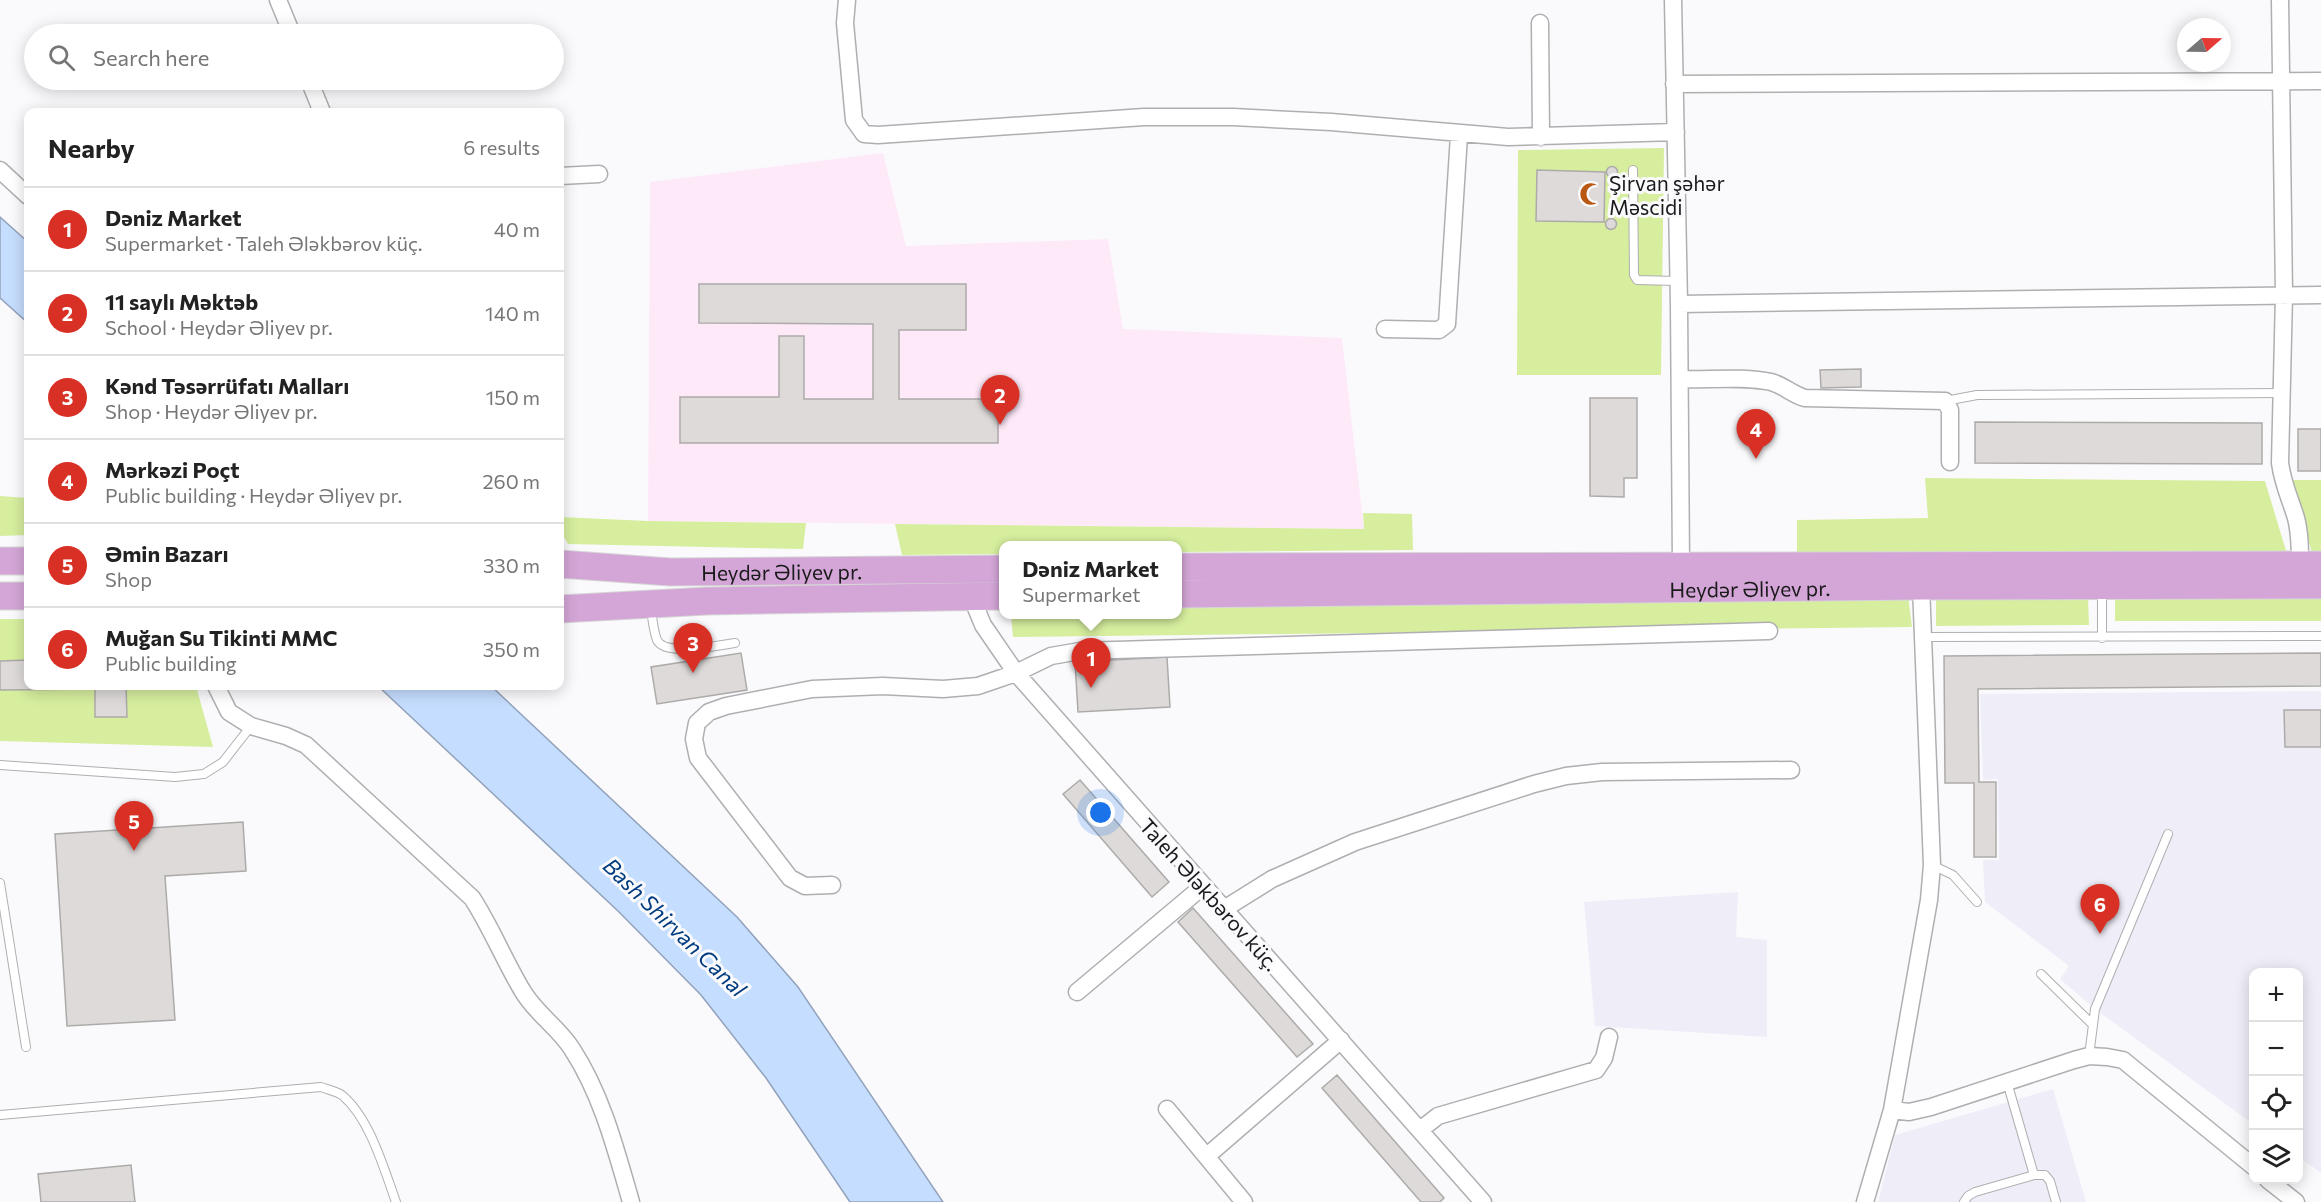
<!DOCTYPE html>
<html lang="en">
<head>
<meta charset="utf-8">
<style>
	body { margin:0; font-family:Commissioner,sans-serif; background:#f6f6f6; color:#222 }
	.controls { position:absolute; right:18px; bottom:18px; display:grid; overflow:hidden; border-radius:12px; box-shadow:0 3px 15px #0003 }
	.controls button { width:54px; height:54px; display:grid; place-items:center; padding:0; border:0; border-bottom:2px solid #e0e0e0; background:#fff; color:#222; font:30px sans-serif }
	.compass { position:absolute; left:2177px; top:18px; width:54px; height:54px; border-radius:50%; background:#fff; box-shadow:0 3px 15px #0003; rotate:70deg }
	.you { position:absolute; left:1101px; top:813px; width:21px; height:21px; margin:-15px; border:4px solid #fff; border-radius:50%; background:#1a73e8; box-shadow:0 0 0 9px #1a73e833 }
	.badge { display:grid; place-items:center; width:39px; height:39px; border-radius:50%; background:#d93025; color:#fff; font-size:20px; font-weight:700 }
	.pin { position:absolute; translate:-50% -50px; filter:drop-shadow(0 2px 3px #0008) }
	.pin::after { content:''; position:absolute; top:32px; width:21px; height:18px; background:inherit; clip-path:polygon(0 0,100% 0,50% 100%) }
	.popup { position:absolute; left:999px; top:541px; width:183px; height:78px; box-sizing:border-box; display:grid; place-content:center; border-radius:12px; background:#fff; filter:drop-shadow(0 2px 4px #0005); font-size:20px; white-space:nowrap; color:#767676 }
	.popup b { font-size:22px; color:#222 }
	.popup::after { content:''; position:absolute; left:50%; top:100%; margin-left:-12px; border:12px solid transparent; border-top-color:#fff }
	.list { margin:0; padding:0; list-style:none }
	h2 { display:flex; justify-content:space-between; align-items:center; height:78px; margin:0; padding:0 24px; font-size:26px }
	h2 small { font-size:20px; font-weight:400; color:#767676 }
	.list li { display:grid; grid-template-columns:39px 1fr auto; gap:18px; align-items:center; box-sizing:border-box; height:84px; padding:0 24px; border-top:2px solid #e0e0e0 }
	.list b { display:block; font-size:22px; white-space:nowrap }
	.list p { margin:0; font-size:20px; white-space:nowrap; color:#767676 }
	.list em { font-size:20px; font-style:normal; color:#767676 }
	.icon { flex:none; width:33px; height:33px; fill:none; stroke:currentColor; stroke-width:2; stroke-linecap:round; stroke-linejoin:round }
	.map { position:relative; flex:none; width:2321px; height:1202px; overflow:hidden }
	.search { position:absolute; background:#fff; box-shadow:0 3px 15px #0003; left:24px; top:24px; width:540px; height:66px; display:flex; align-items:center; gap:15px; box-sizing:border-box; padding:0 21px; border-radius:33px; color:#767676; font-size:22px }
	.panel { position:absolute; background:#fff; box-shadow:0 3px 15px #0003; left:24px; top:108px; width:540px; height:582px; border-radius:12px }
	.map>svg:first-child { display:block }
</style>
</head>
<body>
<div class="map">
<svg width="2321" height="1202" viewBox="0 0 2321 1202">
	<rect width="100%" height="100%" fill="#fafafd"/>
	<path fill="#efeef8" d="M2321 691V1173L2299 1157 2298 972H2254L2253 1124 2095 1009 2060 979 2069 966 1985 902 1983 860H1999L1998 779 1983 780 1980 694Z
		M1738 892 1736 937 1767 940V1037L1595 1026 1584 902Z
		M2053 1089 2086 1202H1878L1895 1135Z"/>
	<path fill="#fee9f9" d="M883 153 906 246 1108 239 1123 329 1342 338 1364 529 648 521 650 182Z"/>
	<path fill="#d6ee9e" d="M1664 148 1661 375H1517L1518 150Z
		M1925 478 2265 481 2287 554 1797 555V520L1928 518Z
		M2291 480H2321V556H2313Z
		M0 496 28 498V535L0 536Z
		M1363 513 1412 514 1413 550 1178 552V546H1004V554L902 555 895 524 1364 529Z
		M560 517 648 521 806 523 803 549 568 544 560 530Z
		M1908 596 1912 627 1013 637 1011 615 1178 614V602Z
		M2088 596 2089 625 1936 626V597Z
		M2115 597H2321V621H2115Z
		M0 619H28V686H196L213 747 0 741Z"/>
	<path fill="#c5ddfe" stroke="#92a2ba" stroke-width="1.5" d="M0 217 28 242V323L0 298Z
		M378 686H491L737 917 798 987 943 1202H850L766 1078 701 995 618 911Z"/>
	<path fill="#dddad9" stroke="#adaba9" stroke-width="1.5" d="M1606.5 172a5.5 5.5 0 1 1 11 0a5.5 5.5 0 1 1-11 0Z
		M1537 170 1605 172 1604 222 1536 221Z
		M1605.5 224a5.5 5.5 0 1 1 11 0a5.5 5.5 0 1 1-11 0Z
		M699 284H966V330H899V399H998V443H680V397H779V336H804V399H873V324L699 323Z
		M1861 369V387L1821 388 1820 370Z
		M1590 398H1637V478H1624V497L1590 496Z
		M1975 422 2262 423V464L1975 463Z
		M2298 429H2321V471H2298Z
		M741 653 747 690 657 704 651 667Z
		M2321 653V686L1978 689 1979 782H1996V857H1974V783H1945L1944 656Z
		M1167 657 1170 707 1078 712 1075 662Z
		M28 660V686H126L127 717H95V689L0 690V661Z
		M2284 710H2321V747H2285Z
		M1080 780 1169 882 1152 897 1063 794Z
		M243 822 246 871 165 876 175 1020 67 1026 55 834Z
		M1193 908 1313 1044 1297 1057 1178 922Z
		M1337 1075 1444 1198 1440 1202H1421L1322 1088Z
		M131 1165 135 1202H41L38 1174Z"/>
	<g fill="none" stroke-linecap="round" stroke-linejoin="round">
		<g stroke="#afaeb1" stroke-width="10">
			<path id="lane" d="M1633 170 1634 275 1637 280 1677 281
				M1945 401 1977 395 2281 393
				M2102 589V638
				M650 607C653 618 653 630 657 640 665 657 719 645 735 643
				M1923 637 2321 636
				M0 765 175 777 204 774 223 762 251 726
				M1932 865 1953 875 1977 902
				M0 883 26 1047
				M2041 974 2092 1024
				M2089 1056 2095 1009 2168 834
				M0 1115 321 1087C328 1090 337 1091 343 1096 370 1119 384 1169 396 1202
				M2034 1175H2045L2050 1181 2056 1202
				M1964 1202 1968 1196 1975 1192 2034 1175 2007 1082"/>
		</g>
		<g stroke="#afaeb1" stroke-width="19">
			<path id="street" d="M278 0 292 34
				M847 0 845 23 854 120 864 134 878 135 1144 117H1233L1331 122 1508 137 1676 132
				M1673 0 1679 304 1681 566
				M2280 0 2284 295 2280 463C2283 485 2290 498 2296 518 2300 533 2300 549 2300 565
				M1540 23 1541 137
				M309 80 322 112
				M1674 84 2321 81
				M0 170 28 196
				M560 176 599 174
				M1679 304 2321 295
				M1385 329 1439 330 1447 324 1459 135
				M1680 379C1708 380 1744 376 1771 382 1783 385 1793 395 1805 398L1945 401 1950 410V462
				M969 591 983 625 1016 673 1483 1202
				M216 686 229 712 251 726 286 736 306 745 472 898C491 927 504 960 522 990 535 1013 558 1027 572 1049 602 1095 616 1150 631 1202
				M832 885 805 886 790 878 698 758 694 739 697 723 709 712 726 706 812 689 883 686 943 689 978 686 1016 673 1051 656 1080 651 1769 631
				M1224 909 1272 879 1355 842 1534 784 1566 776 1602 772 1791 770
				M1077 992 1202 887
				M1167 1109 1244 1202
				M1892 1110 1929 900 1932 865 1921 586
				M1420 1130 1438 1116 1596 1070 1604 1058 1609 1037
				M1207 1156 1341 1040
				M2268 1180 2296 1202
				M1865 1202 1892 1110 1909 1112 1931 1107 2074 1060 2089 1056 2107 1057 2123 1060 2254 1167"/>
		</g>
		<g stroke="#d6d6d6" stroke-width="29">
			<g id="primary">
				<path d="M0 561H28"/>
				<path id="s1" d="M560 564 670 572 1004 569"/>
				<path d="M1178 567 2321 565"/>
				<path id="s2" d="M1178 594 1921 586 2321 585"/>
				<path d="M0 596H28"/>
				<path d="M560 609 707 601 1004 596"/>
			</g>
		</g>
		<use href="#lane" stroke="#fff" stroke-width="8"/>
		<use href="#street" stroke="#fff" stroke-width="16"/>
		<use href="#primary" stroke="#d4a6d7" stroke-width="27"/>
	</g>
	<defs>
		<g id="mosque-bare" transform="scale(1.8)"><path d="M3.5-4.9A6 6 0 1 0 3.5 4.9A5 5 0 1 1 3.5-4.9Z" fill="#b85812" stroke="#fafafd" stroke-width="2.5" paint-order="stroke"/></g>
	</defs>
	<g fill-rule="evenodd">
		<use href="#mosque-bare" x="1591" y="194"/>
	</g>
	<g text-anchor="middle" dominant-baseline="central" stroke-width="6" stroke-linejoin="round" paint-order="stroke">
		<g font-size="21" fill="#1a1a1b" stroke="#fafafd" text-anchor="start">
			<text x="1609" y="182">Şirvan şəhər<tspan x="1609" dy="24">Məscidi</tspan></text>
		</g>
		<g font-size="21" fill="#1a1a1b" stroke="#fafafd">
			<text stroke="none"><textPath href="#s1" startOffset="222">Heydər Əliyev pr.</textPath></text>
			<text stroke="none"><textPath href="#s2" startOffset="572">Heydər Əliyev pr.</textPath></text>
			<text transform="translate(1210 894) rotate(48)">Taleh Ələkbərov küç.</text>
		</g>
		<g font-size="22" font-style="italic" fill="#003b7f" stroke="#fafafd">
			<text transform="translate(675 927) rotate(44)">Bash Shirvan Canal</text>
		</g>
	</g>
</svg>
<div class="controls">
<button>+</button>
<button>−</button>
<button><svg class="icon" aria-label="locate" viewBox="0 0 24 24"><circle cx="12" cy="12" r="6"/><path d="M12 2v4M12 18v4M2 12h4M18 12h4"/></svg></button>
<button><svg class="icon" aria-label="layers" viewBox="0 0 24 24"><path d="M12 4l9 5-9 5-9-5zM3 14l9 5 9-5"/></svg></button>
</div>
<svg class="compass" viewBox="-18 -18 36 36"><path d="M0-13l5 13h-10z" fill="#e53935"/><path d="M0 13l5-13h-10z" fill="#767676"/></svg>
<div class="you"></div>
<div class="pin badge" style="left:1091px;top:688px">1</div>
<div class="popup"><b>Dəniz Market</b>Supermarket</div>
<div class="pin badge" style="left:1000px;top:425px">2</div>
<div class="pin badge" style="left:693px;top:673px">3</div>
<div class="pin badge" style="left:1756px;top:459px">4</div>
<div class="pin badge" style="left:134px;top:851px">5</div>
<div class="pin badge" style="left:2100px;top:934px">6</div>
<div class="search"><svg class="icon" aria-label="search" viewBox="0 0 24 24"><circle cx="10" cy="10" r="6"/><path d="M15 15l6 6"/></svg>Search here</div>
<section class="panel">
<h2>Nearby<small>6 results</small></h2>
<ul class="list">
<li><span class="badge">1</span><div><b>Dəniz Market</b><p>Supermarket · Taleh Ələkbərov küç.</p></div><em>40 m</em></li>
<li><span class="badge">2</span><div><b>11 saylı Məktəb</b><p>School · Heydər Əliyev pr.</p></div><em>140 m</em></li>
<li><span class="badge">3</span><div><b>Kənd Təsərrüfatı Malları</b><p>Shop · Heydər Əliyev pr.</p></div><em>150 m</em></li>
<li><span class="badge">4</span><div><b>Mərkəzi Poçt</b><p>Public building · Heydər Əliyev pr.</p></div><em>260 m</em></li>
<li><span class="badge">5</span><div><b>Əmin Bazarı</b><p>Shop</p></div><em>330 m</em></li>
<li><span class="badge">6</span><div><b>Muğan Su Tikinti MMC</b><p>Public building</p></div><em>350 m</em></li>
</ul>
</section>
</div>
</body>
</html>
